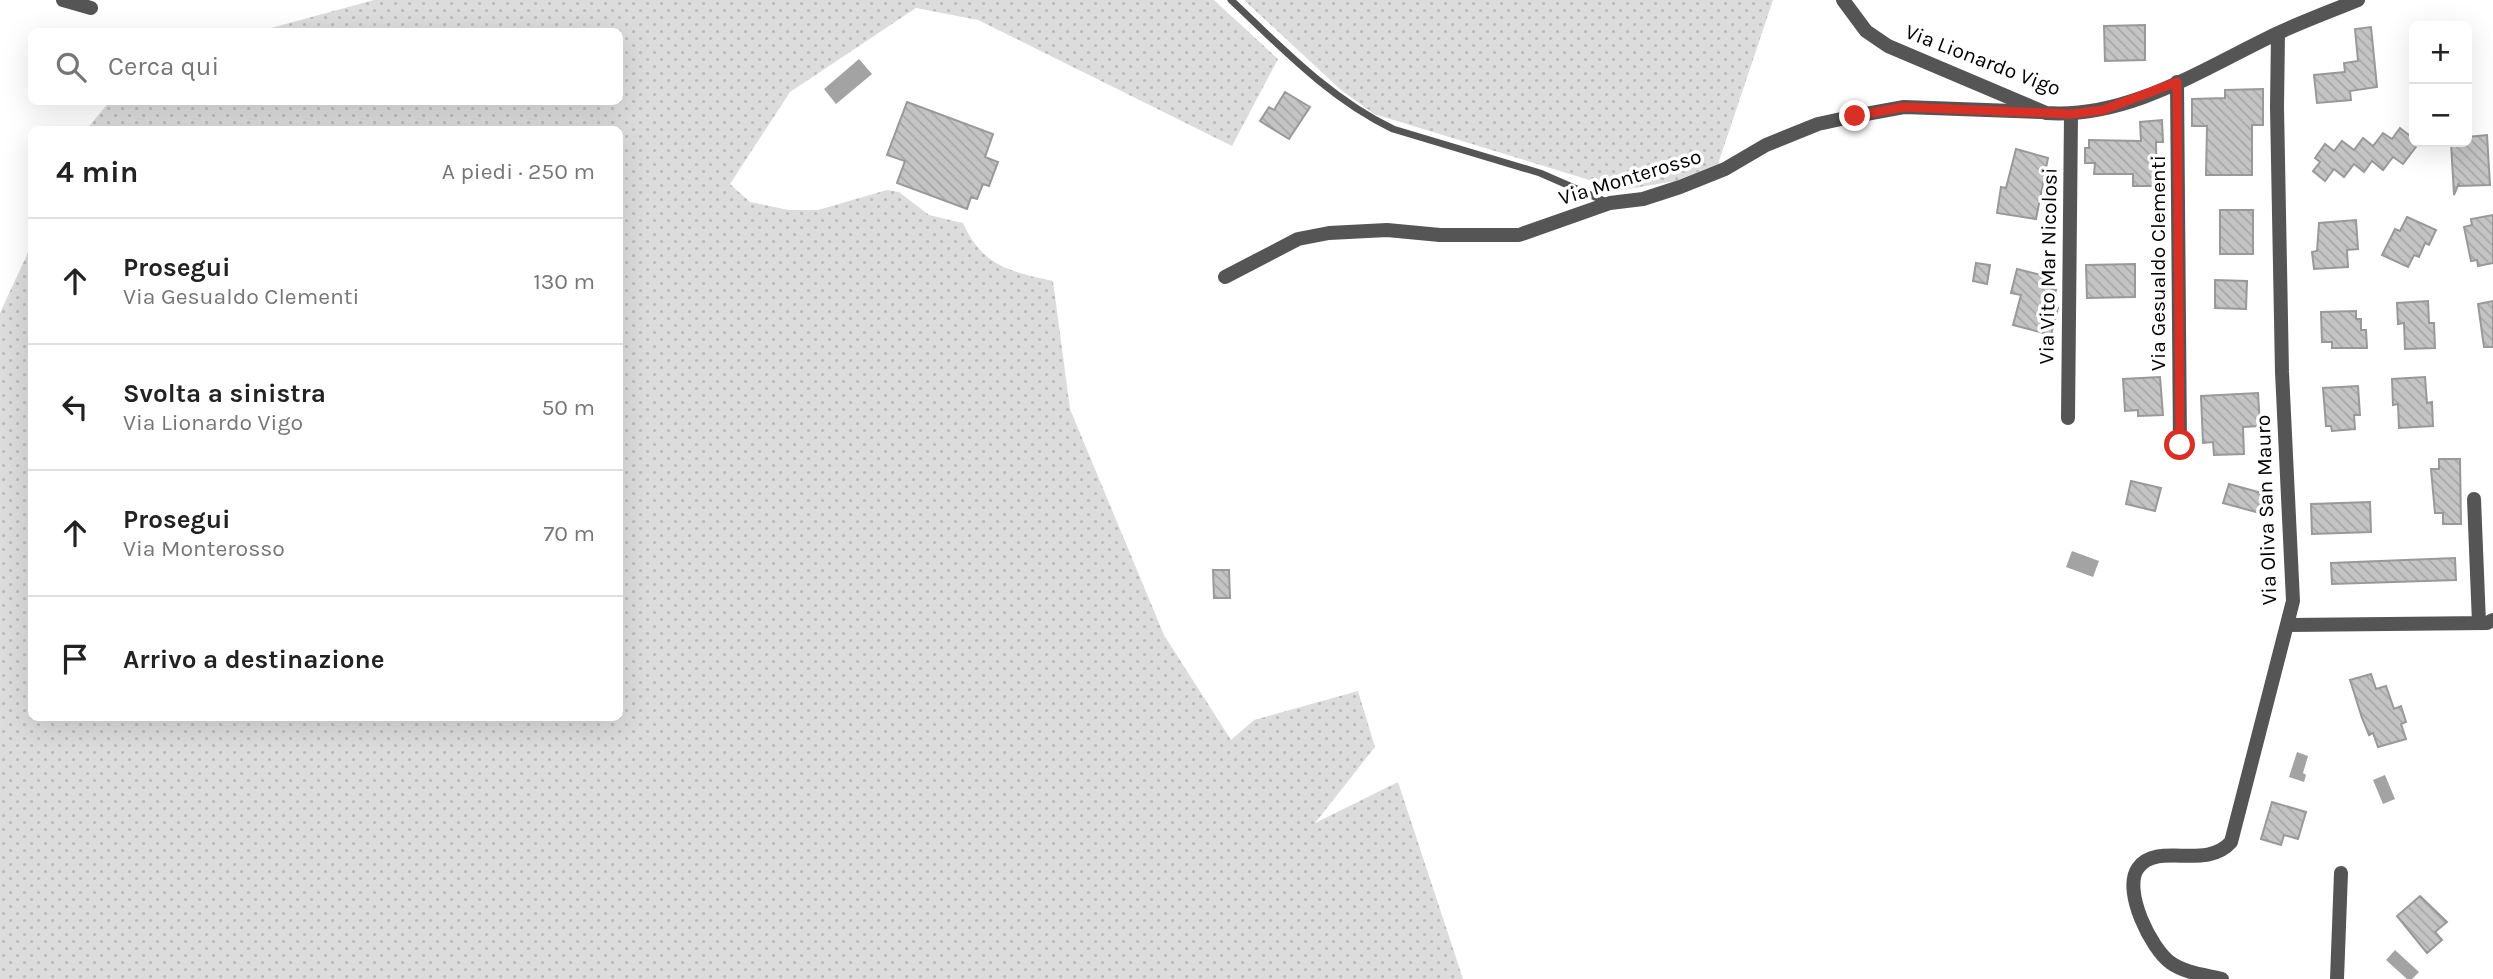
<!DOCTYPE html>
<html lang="it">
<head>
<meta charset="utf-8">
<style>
	body { margin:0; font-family:Karla,sans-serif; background:#f2f2f2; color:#222 }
	.controls { position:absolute; right:21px; top:21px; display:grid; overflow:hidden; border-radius:10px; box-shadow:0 7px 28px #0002 }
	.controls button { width:63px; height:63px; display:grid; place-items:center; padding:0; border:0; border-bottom:2px solid #e0e0e0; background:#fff; color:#222; font:35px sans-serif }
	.stop { position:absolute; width:21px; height:21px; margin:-16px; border:5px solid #d93025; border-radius:50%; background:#fff }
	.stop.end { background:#d93025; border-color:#fff; box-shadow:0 2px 7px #0008 }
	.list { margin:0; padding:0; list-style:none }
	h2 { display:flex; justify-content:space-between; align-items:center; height:91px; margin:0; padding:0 28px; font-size:30px }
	h2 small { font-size:23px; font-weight:400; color:#767676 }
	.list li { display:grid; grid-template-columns:46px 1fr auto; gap:21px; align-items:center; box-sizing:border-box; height:126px; padding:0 28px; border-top:2px solid #e0e0e0 }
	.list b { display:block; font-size:26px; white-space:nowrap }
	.list p { margin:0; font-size:23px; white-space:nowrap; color:#767676 }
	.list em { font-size:23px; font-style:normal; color:#767676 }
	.icon { flex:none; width:38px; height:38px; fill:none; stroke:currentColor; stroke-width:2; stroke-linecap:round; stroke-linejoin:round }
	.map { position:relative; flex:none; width:2493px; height:979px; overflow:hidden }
	.search { position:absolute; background:#fff; box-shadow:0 7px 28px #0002; left:28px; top:28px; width:595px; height:77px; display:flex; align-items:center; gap:18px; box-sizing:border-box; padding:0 24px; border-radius:10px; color:#767676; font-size:26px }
	.panel { position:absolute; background:#fff; box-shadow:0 7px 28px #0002; left:28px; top:126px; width:595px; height:595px; border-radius:10px }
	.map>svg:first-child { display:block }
</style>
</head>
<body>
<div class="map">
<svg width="2493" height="979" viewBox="0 0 2493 979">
	<defs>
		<pattern id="grass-dots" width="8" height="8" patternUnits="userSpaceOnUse" patternTransform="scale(1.75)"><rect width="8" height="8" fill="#dcdcdc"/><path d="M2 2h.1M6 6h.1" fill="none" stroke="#bbb" stroke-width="1.8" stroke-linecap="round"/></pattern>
		<pattern id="building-back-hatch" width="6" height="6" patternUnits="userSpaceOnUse" patternTransform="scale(1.75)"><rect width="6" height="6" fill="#c4c4c4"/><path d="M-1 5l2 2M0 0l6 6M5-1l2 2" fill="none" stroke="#a7a7a7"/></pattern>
	</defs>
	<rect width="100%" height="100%" fill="#fff"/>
	<path fill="url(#grass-dots)" d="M374 0H1214L1278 59 1232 146 978 20 916 8 790 92 730 184 750 202 789 210H818L887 190 899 192 929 215 963 223C982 266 1011 272 1053 281L1070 409 1164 635 1231 740 1254 720 1358 691 1375 747 1315 823 1398 782 1463 979H0V313L31 246 32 718H620V130L87 129 109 102H620V32L260 31Z
		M1244 0H1773L1718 164 1675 181 1622 190 1374 114 1341 90Z"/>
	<path fill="#a3a3a3" d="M859 59 872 74 836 104 824 89Z
		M2072 551 2099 561 2093 577 2066 567Z
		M2297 752 2308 756 2303 773 2306 775 2304 782 2289 777Z
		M2385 775 2395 799 2383 804 2373 780Z
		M2395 950 2419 972 2412 979H2407L2386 960Z"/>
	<path fill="url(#building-back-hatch)" stroke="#999" stroke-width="2" d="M2145 25V60L2105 61 2104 26Z
		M2371 27 2377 87 2350 91 2351 100 2317 103 2314 75 2345 72 2344 63 2358 61 2355 29Z
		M2263 89V125H2252V175H2206L2207 126H2192V99L2225 98V90Z
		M1285 92 1310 107 1289 139 1260 121 1269 107 1274 110Z
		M907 102 993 134 985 157 998 162 989 186 983 184 977 199 971 197 967 209 897 183 905 161 887 155Z
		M2162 120 2163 142H2156L2157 186H2133V174H2094L2095 163H2085V148H2089V140L2141 141 2140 122Z
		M2400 128 2419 143 2403 164 2393 157 2383 170 2372 161 2364 172 2354 164 2344 177 2334 169 2325 181 2313 171 2320 162 2315 158 2325 144 2334 151 2342 141 2354 150 2363 138 2373 146 2383 133 2392 139Z
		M2487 135 2490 185 2459 186V183L2454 195 2451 143 2467 142V137Z
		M2016 149 2048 158 2036 219 1997 213 2001 187 2006 188Z
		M2220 210H2253V254H2220Z
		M2493 215V263L2478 266 2477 260 2471 261 2464 227 2472 225 2471 219Z
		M2407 217 2436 230 2429 245 2425 243 2419 257 2414 255 2408 267 2382 255 2395 229 2400 231Z
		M2356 220 2358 249 2347 250 2348 267 2314 269 2312 252 2317 251 2319 223Z
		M1976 263 1990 265 1987 284 1973 281Z
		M2135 264V297L2087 298 2086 265Z
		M2017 269 2053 278 2050 288 2056 290 2052 306 2058 308 2051 335 2013 325 2021 295 2011 293Z
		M2215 280 2247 281 2246 309 2215 308Z
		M2428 301 2429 323H2434L2435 348 2405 349 2404 323 2398 324 2397 303Z
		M2493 301V347H2484L2478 304Z
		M2356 311V319H2361V330H2366L2367 348H2332V342H2322L2321 312Z
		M2160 377 2163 415 2138 416V410L2125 411 2123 379Z
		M2425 377 2427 403 2432 402 2433 426 2399 428 2398 404 2393 405 2392 379Z
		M2358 386 2360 415H2354L2355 429 2332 431 2331 426H2326L2323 388Z
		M2258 393 2260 426 2243 427 2244 454 2214 455 2213 442 2203 443 2201 396Z
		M2439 459H2460L2461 524H2443V513H2435L2431 469H2439Z
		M2131 481 2161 488 2155 511 2126 504Z
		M2229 484 2262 493 2263 514 2223 503Z
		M2370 502 2371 532 2312 534 2311 504Z
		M2455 558 2456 580 2332 584 2331 563Z
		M1213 570H1229L1230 598H1214Z
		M2371 674 2376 689 2386 686 2394 709 2401 706 2406 722 2401 724 2406 739 2378 747 2373 733 2369 735 2362 718 2350 680Z
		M2272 802 2306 812 2298 839 2284 835 2281 845 2261 839Z
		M2420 896 2447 922 2435 932 2442 940 2427 953 2397 916Z"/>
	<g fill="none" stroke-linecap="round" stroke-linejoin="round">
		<path stroke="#555" stroke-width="7" d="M1231 0C1281 47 1330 99 1393 129L1540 173 1609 203"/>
		<path stroke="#555" stroke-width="14" d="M63 0 91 8
			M2177 82 2180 445
			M1225 277 1298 239 1329 233 1387 230 1440 235H1519L1610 203 1643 199 1680 187 1725 169 1766 145 1818 124 1855 116 1904 107 2041 112
			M2068 418 2071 115
			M2474 499 2479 623
			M2288 625 2487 623 2493 620
			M2337 979 2341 873"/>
		<path stroke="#555" stroke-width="14" d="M1843 0 1866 31 1888 46 2046 113C2129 119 2206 67 2278 33 2304 21 2331 11 2358 0
			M2222 979C2206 975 2185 973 2171 963 2151 949 2122 890 2138 868 2158 841 2205 871 2231 842L2293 601 2282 372 2277 107 2278 33"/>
	</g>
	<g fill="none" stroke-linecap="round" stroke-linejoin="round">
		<path stroke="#d93025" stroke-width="9" d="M1855 116 1904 107 2071 114 2103 110 2177 82 2180 445"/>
	</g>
	<g text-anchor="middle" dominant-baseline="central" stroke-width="7" stroke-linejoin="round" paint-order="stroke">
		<g font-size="21" fill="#000" stroke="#fff">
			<text transform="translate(1983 60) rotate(21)">Via Lionardo Vigo</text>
			<text transform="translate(1630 177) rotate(-17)">Via Monterosso</text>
			<text transform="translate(2158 263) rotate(-90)">Via Gesualdo Clementi</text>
			<text transform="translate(2048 266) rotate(-89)">Via Vito Mar Nicolosi</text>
			<text transform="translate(2266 510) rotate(-92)">Via Oliva San Mauro</text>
		</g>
	</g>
</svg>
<div class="controls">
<button>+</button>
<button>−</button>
</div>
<div class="stop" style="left:2180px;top:445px"></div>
<div class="stop end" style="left:1855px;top:116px"></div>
<div class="search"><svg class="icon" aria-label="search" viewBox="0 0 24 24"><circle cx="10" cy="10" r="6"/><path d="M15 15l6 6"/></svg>Cerca qui</div>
<section class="panel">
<h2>4 min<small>A piedi · 250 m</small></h2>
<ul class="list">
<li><svg class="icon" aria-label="ahead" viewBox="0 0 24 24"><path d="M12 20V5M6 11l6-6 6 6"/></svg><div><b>Prosegui</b><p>Via Gesualdo Clementi</p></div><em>130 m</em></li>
<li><svg class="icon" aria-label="left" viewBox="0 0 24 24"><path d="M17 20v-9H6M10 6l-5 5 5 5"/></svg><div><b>Svolta a sinistra</b><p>Via Lionardo Vigo</p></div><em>50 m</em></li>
<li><svg class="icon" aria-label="ahead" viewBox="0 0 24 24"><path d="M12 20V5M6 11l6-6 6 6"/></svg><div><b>Prosegui</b><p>Via Monterosso</p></div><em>70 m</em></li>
<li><svg class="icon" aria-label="arrive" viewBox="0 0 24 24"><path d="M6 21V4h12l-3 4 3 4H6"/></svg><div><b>Arrivo a destinazione</b></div></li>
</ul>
</section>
</div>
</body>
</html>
